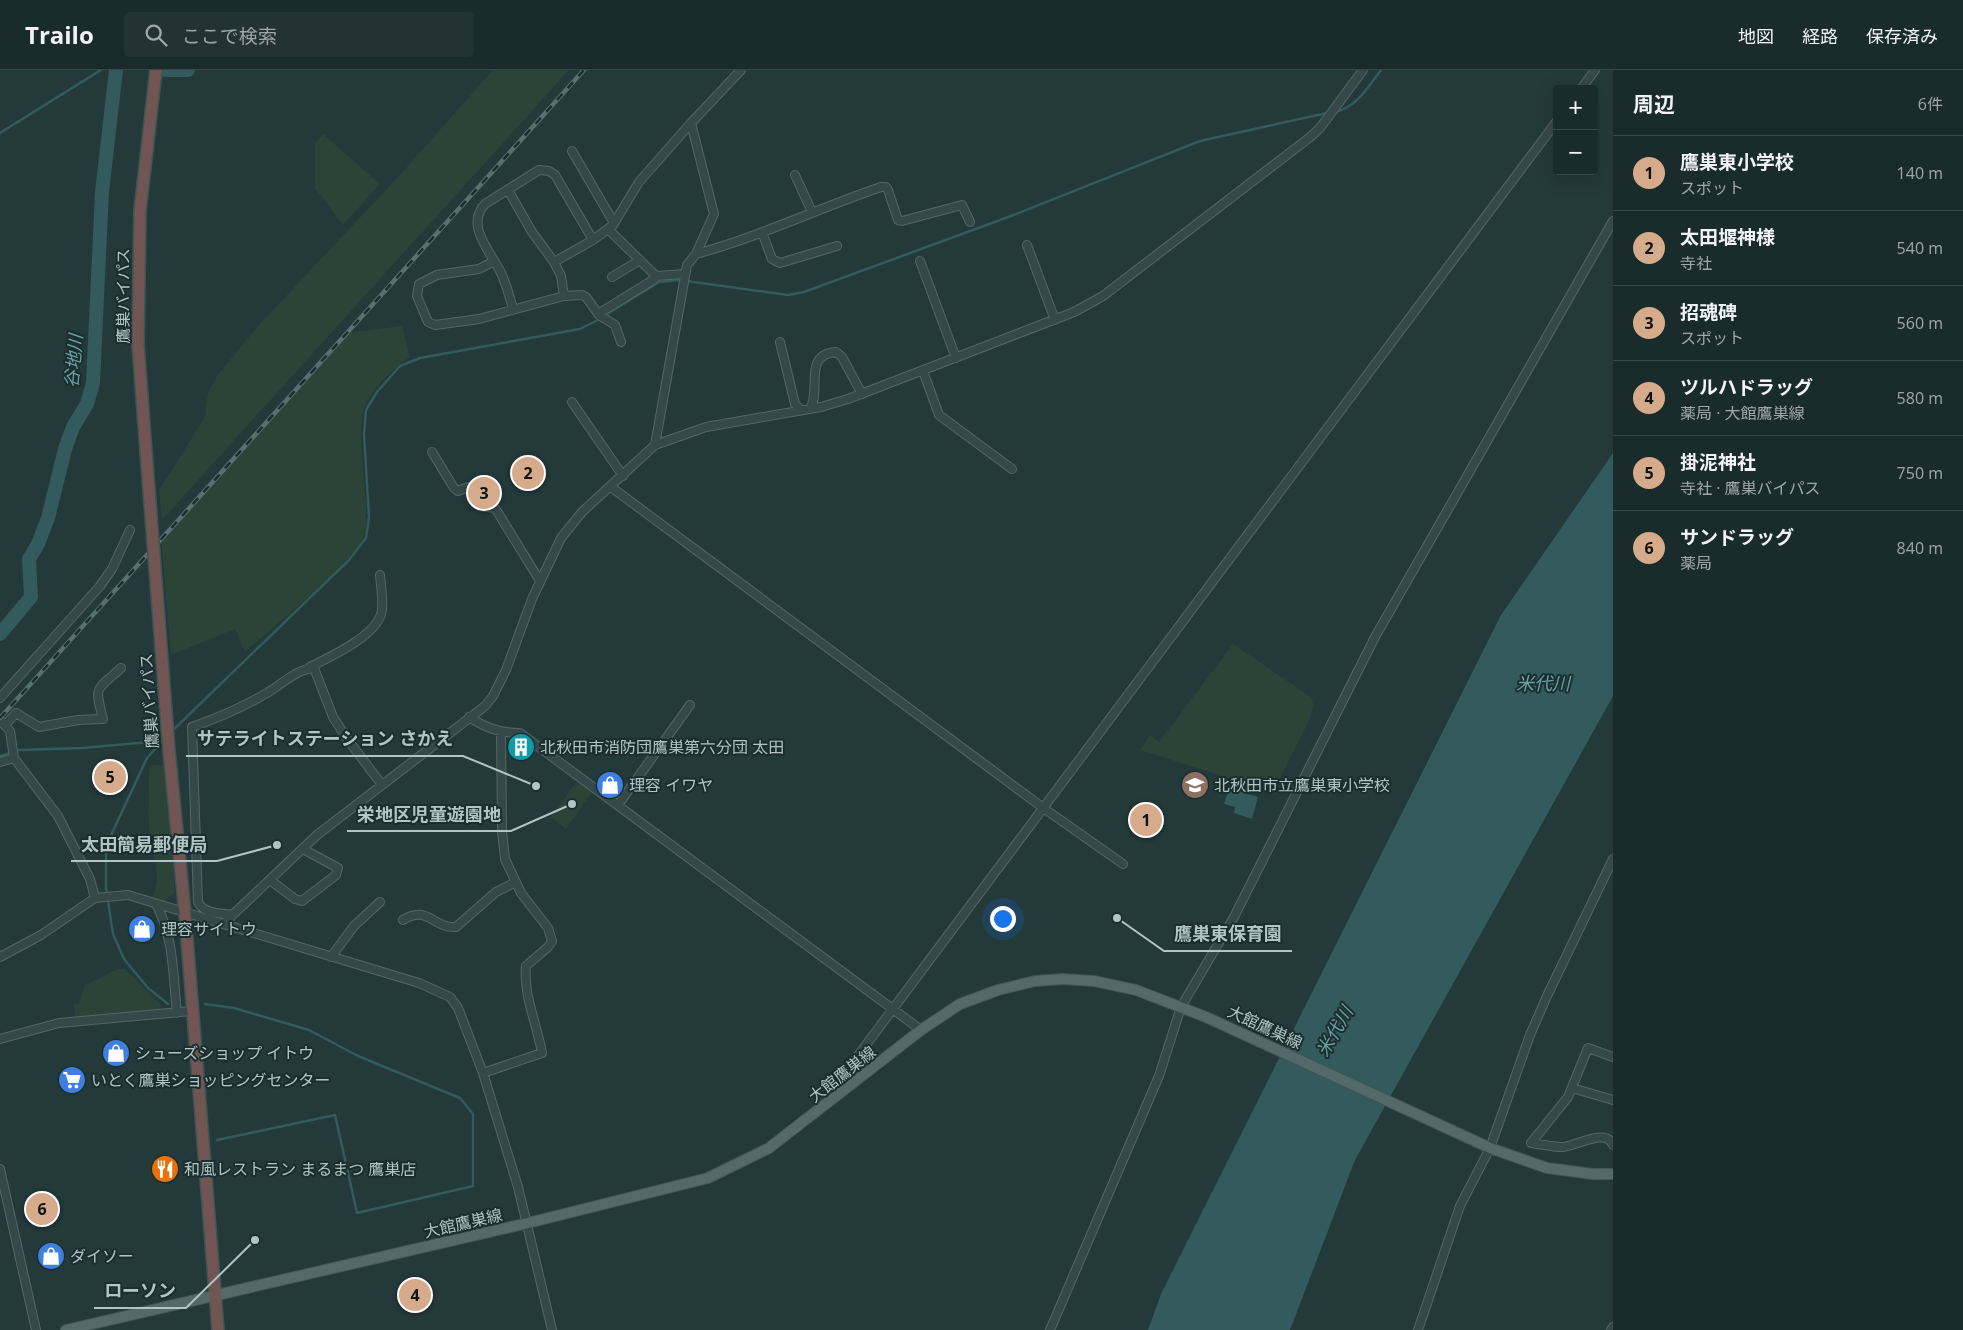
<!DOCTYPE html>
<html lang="ja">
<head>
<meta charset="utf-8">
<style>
	body { margin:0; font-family:"Open Sans","Noto Sans JP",sans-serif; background:#233334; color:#f1f3f6 }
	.controls { position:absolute; right:15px; top:15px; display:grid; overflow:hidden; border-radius:5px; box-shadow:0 5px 20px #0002 }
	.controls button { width:45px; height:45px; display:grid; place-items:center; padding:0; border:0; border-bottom:1px solid #384748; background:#1a2b2c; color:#f1f3f6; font:25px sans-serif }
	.you { position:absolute; left:1002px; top:848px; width:18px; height:18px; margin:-12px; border:4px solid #fff; border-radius:50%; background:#1a73e8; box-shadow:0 0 0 8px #1a73e833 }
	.badge { display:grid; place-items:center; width:32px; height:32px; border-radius:50%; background:#d6ab8b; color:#111; font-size:16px; font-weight:700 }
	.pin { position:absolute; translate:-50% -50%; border:2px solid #fff; box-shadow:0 1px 5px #0006 }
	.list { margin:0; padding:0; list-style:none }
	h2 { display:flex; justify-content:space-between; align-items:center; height:65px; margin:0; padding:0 20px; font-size:21px }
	h2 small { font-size:16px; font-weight:400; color:#9fa7a9 }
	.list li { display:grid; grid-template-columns:32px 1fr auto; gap:15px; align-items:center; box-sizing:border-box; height:75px; padding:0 20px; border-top:1px solid #384748 }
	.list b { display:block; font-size:19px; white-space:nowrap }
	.list p { margin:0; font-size:16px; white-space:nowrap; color:#9fa7a9 }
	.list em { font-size:16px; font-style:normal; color:#9fa7a9 }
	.icon { flex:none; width:28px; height:28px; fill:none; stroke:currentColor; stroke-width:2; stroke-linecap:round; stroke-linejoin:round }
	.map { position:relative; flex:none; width:1613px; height:1260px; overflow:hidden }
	header { display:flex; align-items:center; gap:30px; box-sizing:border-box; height:70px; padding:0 25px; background:#1a2b2c; border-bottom:1px solid #384748 }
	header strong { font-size:24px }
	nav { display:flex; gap:28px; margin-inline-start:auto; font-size:18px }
	.search { width:350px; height:45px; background:#233334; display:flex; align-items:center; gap:12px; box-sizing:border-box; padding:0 18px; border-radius:5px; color:#9fa7a9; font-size:19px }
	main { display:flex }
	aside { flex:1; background:#1a2b2c }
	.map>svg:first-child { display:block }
</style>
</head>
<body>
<header>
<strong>Trailo</strong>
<div class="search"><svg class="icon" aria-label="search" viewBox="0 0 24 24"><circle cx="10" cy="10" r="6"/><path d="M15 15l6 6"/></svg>ここで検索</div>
<nav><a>地図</a><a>経路</a><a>保存済み</a></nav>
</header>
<main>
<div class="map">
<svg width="1613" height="1260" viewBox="0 0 1613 1260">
	<rect width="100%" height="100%" fill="#23393a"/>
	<path fill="#2c4437" d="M493 0H569L162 450 159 420 205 347 208 322 217 306 257 257 399 106Z
		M323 64 380 114 343 155 315 118V74Z
		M402 256 410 287C393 298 373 318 365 337 357 355 364 403 365 424 366 437 368 453 364 466 356 489 268 562 245 582L235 559 171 585 161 469 346 263Z
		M1233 574 1311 627 1314 635 1309 651 1273 722 1140 680 1150 665 1159 672Z
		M151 695 165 696 175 823 164 831 152 827C164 806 151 781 149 759 148 740 149 720 149 701Z
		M578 710 593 721 566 759 551 747Z
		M118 899H125L160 934 161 937 156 942 75 948 74 934H79L85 915Z"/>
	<path fill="#335a5c" d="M1613 383V626L1355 1090 1290 1260H1148L1161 1224 1501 545Z
		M1229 718 1258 727 1252 749 1234 743 1235 737 1224 734Z"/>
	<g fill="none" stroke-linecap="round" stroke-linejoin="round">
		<path stroke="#335a5c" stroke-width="2.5" d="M1335 42C1357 37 1368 17 1381 0
			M0 63 101 0
			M604 246 659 212 679 210 788 225 804 222 1011 146 1200 71 1327 43
			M171 662 349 490 366 468 369 447 364 364 366 340 377 322 400 296 420 288 580 259 600 249
			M165 668 147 688 106 776V818L113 864 124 889 148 918 168 934
			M0 686 19 680 82 678 161 671
			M205 934 234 938 309 960 358 986 460 1028 473 1044V1116L357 1143 335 1045 217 1070"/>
		<path stroke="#335a5c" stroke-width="14" d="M165 0H188
			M0 564 31 527 29 489 38 474 48 448 65 379 73 357 87 334 93 313 102 122 116 0"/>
		<g stroke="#546768" stroke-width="10">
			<path id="minor" d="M1581 19 1595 0
				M572 81 614 153
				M795 105 812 142
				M508 120 532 162 554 192
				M608 159 656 206 685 204
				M762 162 772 189 780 193 837 176
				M1027 175 1055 250
				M696 184C759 167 819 138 881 117H886L888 120 898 150 902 151 962 135 970 152
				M494 191 479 199 437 205 419 214 417 226 428 252 435 255 479 249 564 226 561 206 554 192 593 170 613 155 639 112 691 53
				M920 191 956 288
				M612 207 640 190
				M564 226 582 225 586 227 599 245 615 255 621 272
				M513 238C509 226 506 212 500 201 490 181 465 155 485 134L539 100 549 101 555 105 593 170
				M598 244 653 210 656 206
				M780 272 795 334 801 340
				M923 301 939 345 1012 399
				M572 332 623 406
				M810 339C822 319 802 285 836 282L842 287 862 324
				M655 375 687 195 696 184 714 144 691 53 741 0
				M432 382 454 418 458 421 468 417 479 436 495 438 540 511
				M611 417 1042 737 1123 794
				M310 597C330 587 379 565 382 540 383 529 381 516 380 505
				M0 628 100 516 112 499 130 460
				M469 647C486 658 500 663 520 663L921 960
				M0 650 10 661 14 688 58 746 90 809 95 828
				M6 654 16 643 39 657 78 650 103 649C94 615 96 621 121 598
				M0 692 14 688
				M618 735 690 635
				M270 810 295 829 302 831 336 805 338 798 303 779
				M156 834C174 867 173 906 177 943
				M232 845C220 843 204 844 198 832L192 657C218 648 243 637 267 623 282 614 297 599 314 598L333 647 348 670 382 715
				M403 850C427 834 434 859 456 857L496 822 516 812
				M223 854 317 765 485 636 493 626 506 600 532 529 561 468 582 442 655 375 706 357 821 337 848 329 1074 242 1103 226 1309 68 1320 58 1363 0
				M0 887 41 865 95 828 128 825 419 913 450 927 458 938 483 1003 518 1117 552 1260
				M331 887 354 856 380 832
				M0 969 59 953 191 941
				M1613 987 1588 978 1568 1027 1531 1073C1541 1074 1552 1077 1562 1077 1575 1077 1606 1057 1613 1075
				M483 1003 542 983C537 954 523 925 526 896L548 877 552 871 548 858 521 823 505 789 502 761 501 663
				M1572 1018 1613 1030
				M832 1030 836 1015 1557 51
				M0 1099 36 1260
				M1050 1260 1159 1006 1181 937 1234 847 1375 567 1613 151
				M1418 1260 1460 1136 1490 1078 1530 965 1547 926 1613 789
				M1611 1260 1613 1257"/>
		</g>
		<g stroke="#425556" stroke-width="12">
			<path id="major" d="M66 1260 528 1153 708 1108 769 1078 921 960 960 934 998 920 1035 911 1063 909 1094 911 1136 920 1206 947 1490 1078 1547 1098 1593 1104H1613"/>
		</g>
		<g stroke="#415455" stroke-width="14">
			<path id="highway" d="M146 381 138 274 140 141 156 0
				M169 680 185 843 218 1260"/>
		</g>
		<use href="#minor" stroke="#36494a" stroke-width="8"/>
		<use href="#major" stroke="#54696a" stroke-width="10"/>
		<use href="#highway" stroke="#705553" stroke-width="11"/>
		<g stroke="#587071" stroke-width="4.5">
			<path id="rail" d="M0 648 584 0"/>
		</g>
		<use href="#rail" stroke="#1b2e2f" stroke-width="2.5" stroke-dasharray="8" stroke-linecap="butt"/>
		<g stroke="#415455" stroke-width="14" stroke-linecap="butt">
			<path id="highway-bridge" d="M146 381 169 680"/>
		</g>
		<use href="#highway-bridge" stroke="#705553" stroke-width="11"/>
	</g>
	<defs>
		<g id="building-disc" transform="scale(1.4375)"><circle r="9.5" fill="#0f9aa8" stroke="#1b2e2f"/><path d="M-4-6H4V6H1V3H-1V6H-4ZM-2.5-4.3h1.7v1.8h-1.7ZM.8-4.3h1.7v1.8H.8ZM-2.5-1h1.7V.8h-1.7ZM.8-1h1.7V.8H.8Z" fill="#fff"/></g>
		<g id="shop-disc" transform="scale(1.4375)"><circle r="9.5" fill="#3f7fe0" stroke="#1b2e2f"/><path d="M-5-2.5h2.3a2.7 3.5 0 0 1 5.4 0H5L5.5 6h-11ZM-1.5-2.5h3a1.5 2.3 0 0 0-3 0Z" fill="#fff"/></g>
		<g id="school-disc" transform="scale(1.4375)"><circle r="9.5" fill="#8d6e63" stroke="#1b2e2f"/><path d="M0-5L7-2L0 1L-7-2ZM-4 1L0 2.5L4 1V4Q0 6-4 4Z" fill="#fff"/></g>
		<g id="supermarket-disc" transform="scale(1.4375)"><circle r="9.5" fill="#3f7fe0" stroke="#1b2e2f"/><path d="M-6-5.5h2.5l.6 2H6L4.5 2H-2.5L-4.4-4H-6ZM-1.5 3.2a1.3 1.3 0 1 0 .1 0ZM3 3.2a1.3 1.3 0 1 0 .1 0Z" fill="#fff"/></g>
		<g id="restaurant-disc" transform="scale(1.4375)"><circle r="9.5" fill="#e8710a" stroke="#1b2e2f"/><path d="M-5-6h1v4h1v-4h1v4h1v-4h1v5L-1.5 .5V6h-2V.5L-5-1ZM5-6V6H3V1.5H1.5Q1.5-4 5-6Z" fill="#fff"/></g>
	</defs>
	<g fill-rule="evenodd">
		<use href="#building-disc" x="521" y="677"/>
		<use href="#shop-disc" x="610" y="715"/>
		<use href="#school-disc" x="1195" y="715"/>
		<use href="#shop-disc" x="142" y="859"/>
		<use href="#shop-disc" x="116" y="983"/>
		<use href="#supermarket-disc" x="72" y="1010"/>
		<use href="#restaurant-disc" x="165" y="1099"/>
		<use href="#shop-disc" x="51" y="1186"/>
	</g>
	<g text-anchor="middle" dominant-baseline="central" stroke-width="4" stroke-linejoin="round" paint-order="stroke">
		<g font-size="16" fill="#b1c4c6" stroke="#1b2e2f">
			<text transform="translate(123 226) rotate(-90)">鷹巣バイパス</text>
			<text transform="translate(149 631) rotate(-94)">鷹巣バイパス</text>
			<text transform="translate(1265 957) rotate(25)">大館鷹巣線</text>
			<text transform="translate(842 1004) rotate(-38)">大館鷹巣線</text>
			<text transform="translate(463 1153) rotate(-13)">大館鷹巣線</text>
		</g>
		<g font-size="16" fill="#b1c4c6" stroke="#1b2e2f" text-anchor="start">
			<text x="540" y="677">北秋田市消防団鷹巣第六分団 太田</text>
			<text x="629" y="715">理容 イワヤ</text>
			<text x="1214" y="715">北秋田市立鷹巣東小学校</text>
			<text x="161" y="859">理容サイトウ</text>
			<text x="135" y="983">シューズショップ イトウ</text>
			<text x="91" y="1010">いとく鷹巣ショッピングセンター</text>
			<text x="184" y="1099">和風レストラン まるまつ 鷹巣店</text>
			<text x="70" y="1186">ダイソー</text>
		</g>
		<g font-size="18" font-style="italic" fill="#6ba2a4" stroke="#1b2e2f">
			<text transform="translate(73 291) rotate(-85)">谷地川</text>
			<text x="1543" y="613">米代川</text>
			<text transform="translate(1334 961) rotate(-60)">米代川</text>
		</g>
	</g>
	<path fill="none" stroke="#b1c4c6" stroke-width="2" d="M536 716L463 686H186M572 734L511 761H347M277 775L217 791H71M1117 848L1164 881H1292M255 1170L186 1238H94"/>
	<g fill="#b1c4c6" stroke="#1b2e2f" stroke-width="2">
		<circle cx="536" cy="716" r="5"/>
		<circle cx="572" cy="734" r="5"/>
		<circle cx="277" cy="775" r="5"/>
		<circle cx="1117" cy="848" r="5"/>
		<circle cx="255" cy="1170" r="5"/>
	</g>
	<g font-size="18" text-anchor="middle" font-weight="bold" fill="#b1c4c6" stroke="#1b2e2f" stroke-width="4" stroke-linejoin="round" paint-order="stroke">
		<text x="325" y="675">サテライトステーション さかえ</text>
		<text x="429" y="751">栄地区児童遊園地</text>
		<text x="144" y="781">太田簡易郵便局</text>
		<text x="1228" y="870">鷹巣東保育園</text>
		<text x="140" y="1227">ローソン</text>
	</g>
</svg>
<div class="controls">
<button>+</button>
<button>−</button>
</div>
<div class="you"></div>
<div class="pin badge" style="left:1146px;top:750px">1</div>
<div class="pin badge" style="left:528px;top:403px">2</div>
<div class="pin badge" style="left:484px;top:423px">3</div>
<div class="pin badge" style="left:415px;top:1225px">4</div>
<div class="pin badge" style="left:110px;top:707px">5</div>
<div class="pin badge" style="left:42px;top:1139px">6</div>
</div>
<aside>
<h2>周辺<small>6件</small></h2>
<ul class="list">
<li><span class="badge">1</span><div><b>鷹巣東小学校</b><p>スポット</p></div><em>140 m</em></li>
<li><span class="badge">2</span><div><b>太田堰神様</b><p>寺社</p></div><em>540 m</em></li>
<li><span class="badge">3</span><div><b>招魂碑</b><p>スポット</p></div><em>560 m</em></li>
<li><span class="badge">4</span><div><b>ツルハドラッグ</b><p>薬局 · 大館鷹巣線</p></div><em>580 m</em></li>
<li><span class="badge">5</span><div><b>掛泥神社</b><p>寺社 · 鷹巣バイパス</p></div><em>750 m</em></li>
<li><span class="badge">6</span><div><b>サンドラッグ</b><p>薬局</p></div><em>840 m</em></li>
</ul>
</aside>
</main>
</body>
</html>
